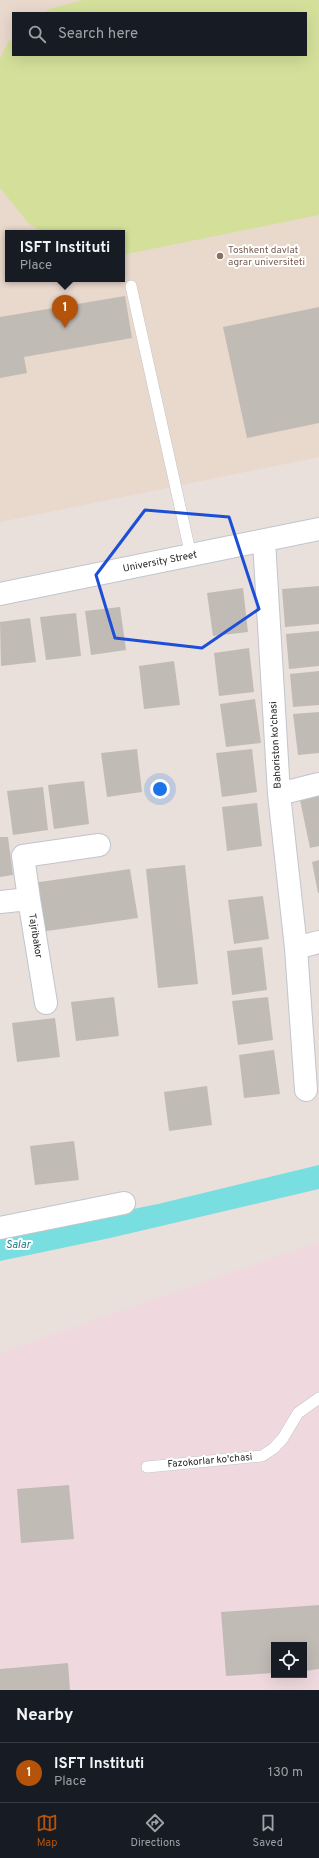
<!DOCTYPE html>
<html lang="en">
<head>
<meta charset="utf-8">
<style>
	body { margin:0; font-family:Overpass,sans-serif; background:#242831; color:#f1f3f6 }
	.controls { position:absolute; right:12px; bottom:12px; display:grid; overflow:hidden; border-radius:0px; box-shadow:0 4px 16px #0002 }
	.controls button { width:36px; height:36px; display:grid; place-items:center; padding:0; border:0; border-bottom:1px solid #363941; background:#171b24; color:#f1f3f6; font:20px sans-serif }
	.you { position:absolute; left:160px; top:789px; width:14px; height:14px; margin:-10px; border:3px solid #fff; border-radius:50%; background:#1a73e8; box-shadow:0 0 0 6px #1a73e833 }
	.badge { display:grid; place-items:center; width:26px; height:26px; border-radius:50%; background:#b45309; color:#fff; font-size:13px; font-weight:700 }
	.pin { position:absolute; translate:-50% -33px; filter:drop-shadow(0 1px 2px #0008) }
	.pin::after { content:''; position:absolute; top:21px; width:14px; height:12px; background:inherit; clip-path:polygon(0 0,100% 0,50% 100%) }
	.popup { position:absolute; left:5px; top:230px; width:120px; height:52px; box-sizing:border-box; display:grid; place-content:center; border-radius:0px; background:#171b24; filter:drop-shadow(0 1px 3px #0005); font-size:13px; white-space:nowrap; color:#9ea1a6 }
	.popup b { font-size:15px; color:#f1f3f6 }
	.popup::after { content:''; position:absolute; left:50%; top:100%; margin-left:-8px; border:8px solid transparent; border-top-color:#171b24 }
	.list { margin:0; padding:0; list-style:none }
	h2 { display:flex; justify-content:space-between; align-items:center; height:52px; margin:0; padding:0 16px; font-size:17px }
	h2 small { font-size:13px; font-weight:400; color:#9ea1a6 }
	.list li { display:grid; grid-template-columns:26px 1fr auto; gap:12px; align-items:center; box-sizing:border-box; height:60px; padding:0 16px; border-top:1px solid #363941 }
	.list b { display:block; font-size:15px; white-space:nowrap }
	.list p { margin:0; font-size:13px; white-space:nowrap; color:#9ea1a6 }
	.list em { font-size:13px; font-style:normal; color:#9ea1a6 }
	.icon { flex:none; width:22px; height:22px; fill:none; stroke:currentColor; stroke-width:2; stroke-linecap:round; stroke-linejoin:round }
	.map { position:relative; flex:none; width:319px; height:1690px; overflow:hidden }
	.search { position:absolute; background:#171b24; box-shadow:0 4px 16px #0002; left:12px; right:12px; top:12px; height:44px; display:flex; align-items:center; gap:10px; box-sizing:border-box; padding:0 14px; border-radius:0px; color:#9ea1a6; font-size:15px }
	.sheet { height:112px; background:#171b24 }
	nav { display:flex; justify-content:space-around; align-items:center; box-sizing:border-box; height:56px; border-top:1px solid #363941; background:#171b24; font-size:11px; color:#9ea1a6 }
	nav a { display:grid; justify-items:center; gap:2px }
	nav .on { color:#b45309 }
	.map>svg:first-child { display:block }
</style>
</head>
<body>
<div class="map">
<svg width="319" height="1690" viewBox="0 0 319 1690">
	<rect width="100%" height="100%" fill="#e9dfdb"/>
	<path fill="#e9d8cc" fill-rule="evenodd" d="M0 0H319V457L0 522ZM13 13H306V55H13ZM8 233H122V279H8Z"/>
	<path fill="#efd9df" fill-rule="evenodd" d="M319 1242V1690H0V1353ZM274 1645H304V1675H274Z"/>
	<path fill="#d4e09a" d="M83 0H319V215L122 255V233H45L29 224 0 188V58L9 41 13 38V55H306V13H44L49 9Z"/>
	<path fill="#79dee0" d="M319 1165V1189L110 1238 0 1261V1236L158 1204Z"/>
	<path fill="#c1bbb6" d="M125 296 132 338 24 357 27 373 0 378V317Z
		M319 307V423L247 438 223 327Z
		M319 586V624L285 627 282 589Z
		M243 588 248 632 213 636 207 593Z
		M120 607 126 650 91 655 85 611Z
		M76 613 81 656 46 660 40 617Z
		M30 618 36 662 1 666 0 622Z
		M319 631V666L289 669 286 634Z
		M249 648 254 692 219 696 214 653Z
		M174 661 180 705 144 709 139 666Z
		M319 671V705L293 707 290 674Z
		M255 699 261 743 226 747 220 704Z
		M319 712V753L298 755 293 714Z
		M137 749 142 792 107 797 101 753Z
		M252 749 257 792 222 797 216 753Z
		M84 781 89 824 54 829 48 785Z
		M43 787 48 830 13 835 7 791Z
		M319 796V846L310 848 300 800Z
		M257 803 262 846 227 851 222 807Z
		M0 837H8L13 875 0 877Z
		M319 860V893H318L312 862Z
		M185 865 198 984 158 988 146 869Z
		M130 869 138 918 40 932 33 883Z
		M263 896 269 939 234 944 228 900Z
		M262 947 267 990 232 995 227 951Z
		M114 997 119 1036 76 1041 71 1002Z
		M268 997 273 1040 238 1045 232 1001Z
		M55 1018 60 1057 17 1062 12 1023Z
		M274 1050 280 1094 244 1098 239 1055Z
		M207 1086 212 1125 169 1131 164 1092Z
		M74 1141 79 1180 35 1185 30 1146Z
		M69 1485 74 1539 21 1543 17 1489Z
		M319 1605V1669L304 1671V1645H274V1673L226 1676 221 1612Z
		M68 1663 70 1690H0V1669Z"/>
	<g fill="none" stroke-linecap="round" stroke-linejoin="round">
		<g stroke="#bfc6cd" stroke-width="12">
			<path id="service" d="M131 286 191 556
				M147 1467 262 1456 274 1448 283 1438 298 1413 319 1398"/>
		</g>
		<g stroke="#bfc6cd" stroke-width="24">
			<path id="minor" d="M264 541 279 794 296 948 306 1090
				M279 794 319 784
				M29 899 23 856 99 845
				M0 902 29 899 46 1003
				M296 948 319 942
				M0 1228 124 1203"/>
		</g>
		<g stroke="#bfc6cd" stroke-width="24">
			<path id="secondary" d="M0 594 319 529"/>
		</g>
		<use href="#service" stroke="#fff" stroke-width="11"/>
		<use href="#minor" stroke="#fff" stroke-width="22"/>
		<use href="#secondary" stroke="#fff" stroke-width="22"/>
	</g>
	<path fill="none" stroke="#1d4ed8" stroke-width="3" stroke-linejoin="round" d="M145 510 229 517 259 609 202 648 115 638 96 575Z"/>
	<circle fill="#8d6e63" stroke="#fff" stroke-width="1.5" cx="220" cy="256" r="4"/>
	<g text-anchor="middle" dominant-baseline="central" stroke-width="4" stroke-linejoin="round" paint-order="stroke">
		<g font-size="10" fill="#785e54" stroke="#fff" text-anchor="start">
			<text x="228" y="250">Toshkent davlat<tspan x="228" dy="12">agrar universiteti</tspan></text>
		</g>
		<g font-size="10" fill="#282828" stroke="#fff">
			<text transform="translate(160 562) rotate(-11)">University Street</text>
			<text transform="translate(276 745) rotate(-93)">Bahoriston ko'chasi</text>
			<text transform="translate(35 936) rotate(81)">Tajribakor</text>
			<text transform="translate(210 1461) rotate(-5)">Fazokorlar ko'chasi</text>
		</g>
		<g font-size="11" font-style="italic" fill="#1c7e87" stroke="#fff">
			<text x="18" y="1245">Salar</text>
		</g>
	</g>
</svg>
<div class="controls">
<button><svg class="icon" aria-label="locate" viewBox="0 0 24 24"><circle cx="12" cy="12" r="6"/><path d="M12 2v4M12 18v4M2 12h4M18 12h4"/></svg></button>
</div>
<div class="you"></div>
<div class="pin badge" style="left:65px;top:328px">1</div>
<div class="popup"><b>ISFT Instituti</b>Place</div>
<div class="search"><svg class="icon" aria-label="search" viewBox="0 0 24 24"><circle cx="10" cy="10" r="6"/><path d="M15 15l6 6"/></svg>Search here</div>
</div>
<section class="sheet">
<h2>Nearby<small></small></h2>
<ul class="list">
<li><span class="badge">1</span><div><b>ISFT Instituti</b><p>Place</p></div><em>130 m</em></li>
</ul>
</section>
<nav>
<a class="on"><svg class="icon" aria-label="map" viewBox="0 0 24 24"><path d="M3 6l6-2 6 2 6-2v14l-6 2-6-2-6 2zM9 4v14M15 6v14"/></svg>Map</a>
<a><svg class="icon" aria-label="directions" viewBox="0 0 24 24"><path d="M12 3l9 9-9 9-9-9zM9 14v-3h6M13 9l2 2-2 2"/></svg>Directions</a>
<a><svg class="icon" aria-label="saved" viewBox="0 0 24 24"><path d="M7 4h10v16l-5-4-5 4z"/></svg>Saved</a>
</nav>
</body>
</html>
